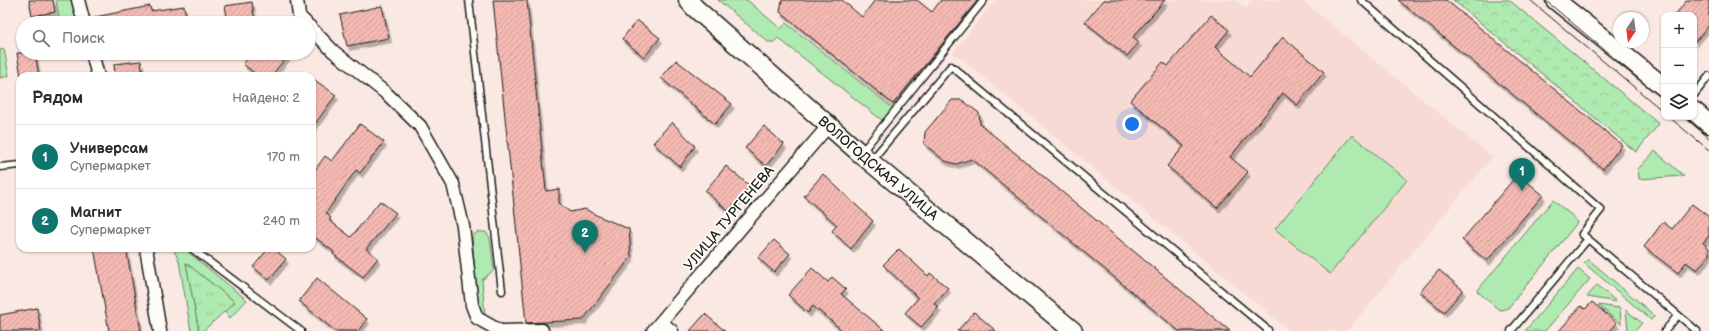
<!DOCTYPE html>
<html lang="ru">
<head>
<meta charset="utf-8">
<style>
	body { margin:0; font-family:"Balsamiq Sans",sans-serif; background:#f7f7f7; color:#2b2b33 }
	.controls { position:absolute; right:12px; top:12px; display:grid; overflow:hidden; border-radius:8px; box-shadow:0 1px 3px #0004 }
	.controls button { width:36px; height:36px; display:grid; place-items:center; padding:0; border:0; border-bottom:1px solid #e1e1e2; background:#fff; color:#2b2b33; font:20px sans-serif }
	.compass { position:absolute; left:1613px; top:12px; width:36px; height:36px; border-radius:50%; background:#fff; box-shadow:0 1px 3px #0004; rotate:193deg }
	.you { position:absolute; left:1132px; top:124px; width:14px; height:14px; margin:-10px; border:3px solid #fff; border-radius:50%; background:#1a73e8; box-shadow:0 0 0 6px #1a73e833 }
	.badge { display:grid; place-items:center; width:26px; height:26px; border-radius:50%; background:#0f766e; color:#fff; font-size:13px; font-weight:700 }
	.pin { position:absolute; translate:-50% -33px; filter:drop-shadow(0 1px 2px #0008) }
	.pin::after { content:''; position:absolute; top:21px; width:14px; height:12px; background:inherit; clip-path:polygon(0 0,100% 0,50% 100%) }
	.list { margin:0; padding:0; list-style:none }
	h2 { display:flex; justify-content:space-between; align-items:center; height:52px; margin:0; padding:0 16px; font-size:17px }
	h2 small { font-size:13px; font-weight:400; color:#7c7c81 }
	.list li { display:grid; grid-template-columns:26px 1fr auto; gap:12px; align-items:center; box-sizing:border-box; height:64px; padding:0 16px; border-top:1px solid #e1e1e2 }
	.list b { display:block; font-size:15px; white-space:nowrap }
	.list p { margin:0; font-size:13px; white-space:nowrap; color:#7c7c81 }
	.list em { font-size:13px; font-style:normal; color:#7c7c81 }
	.icon { flex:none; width:22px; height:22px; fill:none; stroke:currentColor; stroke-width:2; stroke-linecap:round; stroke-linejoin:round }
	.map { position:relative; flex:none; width:1709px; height:331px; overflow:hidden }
	.search { position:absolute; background:#fff; box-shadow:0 1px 3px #0004; left:16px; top:16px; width:300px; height:44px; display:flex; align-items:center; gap:10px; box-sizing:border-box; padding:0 14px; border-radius:22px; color:#7c7c81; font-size:15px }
	.panel { position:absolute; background:#fff; box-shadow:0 1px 3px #0004; left:16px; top:72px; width:300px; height:180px; border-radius:12px }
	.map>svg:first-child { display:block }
</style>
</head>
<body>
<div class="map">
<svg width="1709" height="331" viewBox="0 0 1709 331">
	<defs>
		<pattern id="forest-crowns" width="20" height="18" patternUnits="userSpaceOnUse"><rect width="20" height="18" fill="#afeab0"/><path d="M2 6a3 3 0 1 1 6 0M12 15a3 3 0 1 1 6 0" fill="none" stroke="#96c897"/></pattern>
		<pattern id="park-tufts" width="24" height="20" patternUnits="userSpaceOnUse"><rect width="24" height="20" fill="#afeab0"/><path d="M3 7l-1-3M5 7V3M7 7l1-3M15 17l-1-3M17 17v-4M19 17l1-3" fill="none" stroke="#96c897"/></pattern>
		<pattern id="building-hatch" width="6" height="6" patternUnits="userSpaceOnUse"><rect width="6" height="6" fill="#f4b9b2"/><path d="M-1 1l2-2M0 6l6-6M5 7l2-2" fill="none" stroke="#d19e98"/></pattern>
		<filter id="shadow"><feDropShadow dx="2.5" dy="4.5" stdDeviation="0" flood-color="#0004"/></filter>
	</defs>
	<rect width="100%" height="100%" fill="#fae8e2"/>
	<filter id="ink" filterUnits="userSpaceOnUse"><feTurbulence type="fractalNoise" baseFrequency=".025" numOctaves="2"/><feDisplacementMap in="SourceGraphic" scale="8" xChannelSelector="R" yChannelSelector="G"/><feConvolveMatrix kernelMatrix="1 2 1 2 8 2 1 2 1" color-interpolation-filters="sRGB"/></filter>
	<g filter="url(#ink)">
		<path fill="#f8dad4" d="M996 0H1235L1246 9 1253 0H1302L1492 157 1347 331H1290L953 52Z"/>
		<path fill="#afeab0" stroke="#668366" d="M56 0H75L79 23H60Z
			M718 0H747L781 29 786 23 894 109 883 121 778 38 774 42H768Z
			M4 49 9 76 0 78V50Z
			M1352 135 1407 180 1330 274 1275 229Z
			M1655 151 1684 176 1639 179 1638 169Z
			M1553 200 1575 218 1577 223 1508 308 1501 310 1498 309 1477 291Z
			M477 232H486L490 238 494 270 482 280 485 316 479 315 472 237Z
			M173 248H183L247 300 230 318 225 311 235 302 186 263 199 331H191L179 261Z
			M1588 259 1655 316 1651 320 1584 263Z
			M1578 269 1590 279 1545 331H1525Z
			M1597 285 1617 302 1587 297Z
			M1598 305 1620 308 1621 324Z
			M1626 310 1642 323 1635 331H1628Z"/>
		<path fill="url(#forest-crowns)" stroke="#668366" d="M1453 0H1509L1659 124 1636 152Z"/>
		<path fill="url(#park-tufts)" stroke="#668366" d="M186 263 235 302 203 331H199Z"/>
		<path fill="url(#building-hatch)" stroke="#1c1c1c" filter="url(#shadow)" d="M29 0H53L55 12 32 16Z
			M493 0H527L546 191 559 189V203L570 212 585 209 596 215 629 229 631 257 583 320 526 323Z
			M782 0H842L862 17 875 0H917L932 12 941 0H978L893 104 780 12Z
			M1104 0H1165L1133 37 1139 42 1127 56 1085 22Z
			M1398 0H1446L1622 145 1603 169Z
			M1687 0H1709V25L1694 43V15H1675Z
			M252 2 255 23H228L225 6Z
			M150 6 151 11 184 6 187 23H95V17Z
			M382 6 389 38 347 46 340 15Z
			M1211 15 1229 30 1215 47 1250 77 1283 37 1324 72 1297 105 1283 93 1230 157 1248 172 1217 208 1167 166 1184 146 1130 101 1163 62 1168 66Z
			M637 20 660 38 644 57 622 39Z
			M17 53H35L39 76H21Z
			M253 53H290L271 76H258L243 64Z
			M676 60 732 104 715 124 661 78Z
			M141 61 143 76H115L114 64Z
			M312 78 336 95 312 128Z
			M952 100H962L979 113 980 124 1230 331H1179L972 159 956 164 945 161 924 144 925 132Z
			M672 122 695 146 680 167 653 143Z
			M360 124 384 142 360 173 356 170 326 213 331 218 329 220 351 237 380 201 396 213 366 249 378 258 363 277 333 254 334 252 312 235V174L325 156 332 161Z
			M764 126 784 144 766 166 745 148Z
			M726 166 750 186 728 211 705 191Z
			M823 174 873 221 851 249 832 231 837 225 804 196Z
			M1518 174 1543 195 1487 261 1462 240Z
			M1692 204 1709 217V236L1703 243 1709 248V255L1697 270 1686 262 1678 273 1644 247 1663 222 1672 229Z
			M774 240 790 254 774 272 758 258Z
			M94 248H126L141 331H109Z
			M269 248H273L286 259 269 280 253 267Z
			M899 249 928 276 930 273 948 288 934 304 939 307 921 327 905 313 918 298 883 265Z
			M812 268 828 282 832 277 846 289 841 294 885 331H843L813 306 808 313 788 295Z
			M1439 270 1463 290 1444 312 1420 292Z
			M317 278 367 319 358 331H335L299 301Z
			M1592 302 1617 323 1610 331H1559L1581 306 1585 309Z
			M37 308 41 331H0V315Z
			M974 312 996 331H957Z
			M705 314 725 331H690Z"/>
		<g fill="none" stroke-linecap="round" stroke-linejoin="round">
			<g stroke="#1c1c1c" stroke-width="9">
				<path id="service" d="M469 0 502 291
					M1361 0 1601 210 1582 234 1697 331
					M1694 95 1709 76
					M861 153 984 0
					M871 161 951 66 1268 330 1267 331
					M0 167 20 165
					M191 248 301 331
					M1511 331 1588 239
					M1665 331 1678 315"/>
			</g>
			<g stroke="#1c1c1c" stroke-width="15">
				<path id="minor" d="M78 0 84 23
					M297 0 299 16 306 23
					M309 26 333 51 387 94 420 126 453 184 463 226 472 305 477 318 500 331
					M92 53 98 76
					M146 248 160 331
					M661 322 672 331
					M502 331 542 330V331
					M653 331 829 125"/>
			</g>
			<g stroke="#1c1c1c" stroke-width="21">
				<g id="secondary">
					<path id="s1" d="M688 0 695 8 861 154 1073 331"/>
					<path d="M1555 0 1664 87"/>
					<path d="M1694 111 1709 124"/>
				</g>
			</g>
			<use href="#service" stroke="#fdfcf7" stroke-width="6"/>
			<use href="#minor" stroke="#fdfcf7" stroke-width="12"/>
			<use href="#secondary" stroke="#fdfcf7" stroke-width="18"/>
			<path stroke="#1c1c1c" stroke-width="1" d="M1530 0 1664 112
				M1545 0 1664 100
				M1669 117 1709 150
				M1684 117 1709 138"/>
		</g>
	</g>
	<g text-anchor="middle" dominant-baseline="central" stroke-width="4" stroke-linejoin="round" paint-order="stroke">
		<g font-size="14" fill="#1c1c1c" stroke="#fdfcf7">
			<text stroke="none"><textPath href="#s1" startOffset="254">ВОЛОГОДСКАЯ УЛИЦА</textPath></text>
			<text transform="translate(729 218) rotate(-50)">УЛИЦА ТУРГЕНЕВА</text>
		</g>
	</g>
</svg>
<div class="controls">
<button>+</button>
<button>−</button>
<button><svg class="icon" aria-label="layers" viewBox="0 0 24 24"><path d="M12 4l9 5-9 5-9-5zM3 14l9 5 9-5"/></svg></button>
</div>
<svg class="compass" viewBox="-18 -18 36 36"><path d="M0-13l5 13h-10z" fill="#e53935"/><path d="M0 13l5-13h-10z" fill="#7c7c81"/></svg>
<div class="you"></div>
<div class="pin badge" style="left:1522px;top:191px">1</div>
<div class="pin badge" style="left:585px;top:253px">2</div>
<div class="search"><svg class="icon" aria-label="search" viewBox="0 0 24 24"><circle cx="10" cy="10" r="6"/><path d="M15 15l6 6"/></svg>Поиск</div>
<section class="panel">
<h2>Рядом<small>Найдено: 2</small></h2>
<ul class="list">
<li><span class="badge">1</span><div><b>Универсам</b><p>Супермаркет</p></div><em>170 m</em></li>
<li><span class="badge">2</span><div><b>Магнит</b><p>Супермаркет</p></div><em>240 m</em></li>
</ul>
</section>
</div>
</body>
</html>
